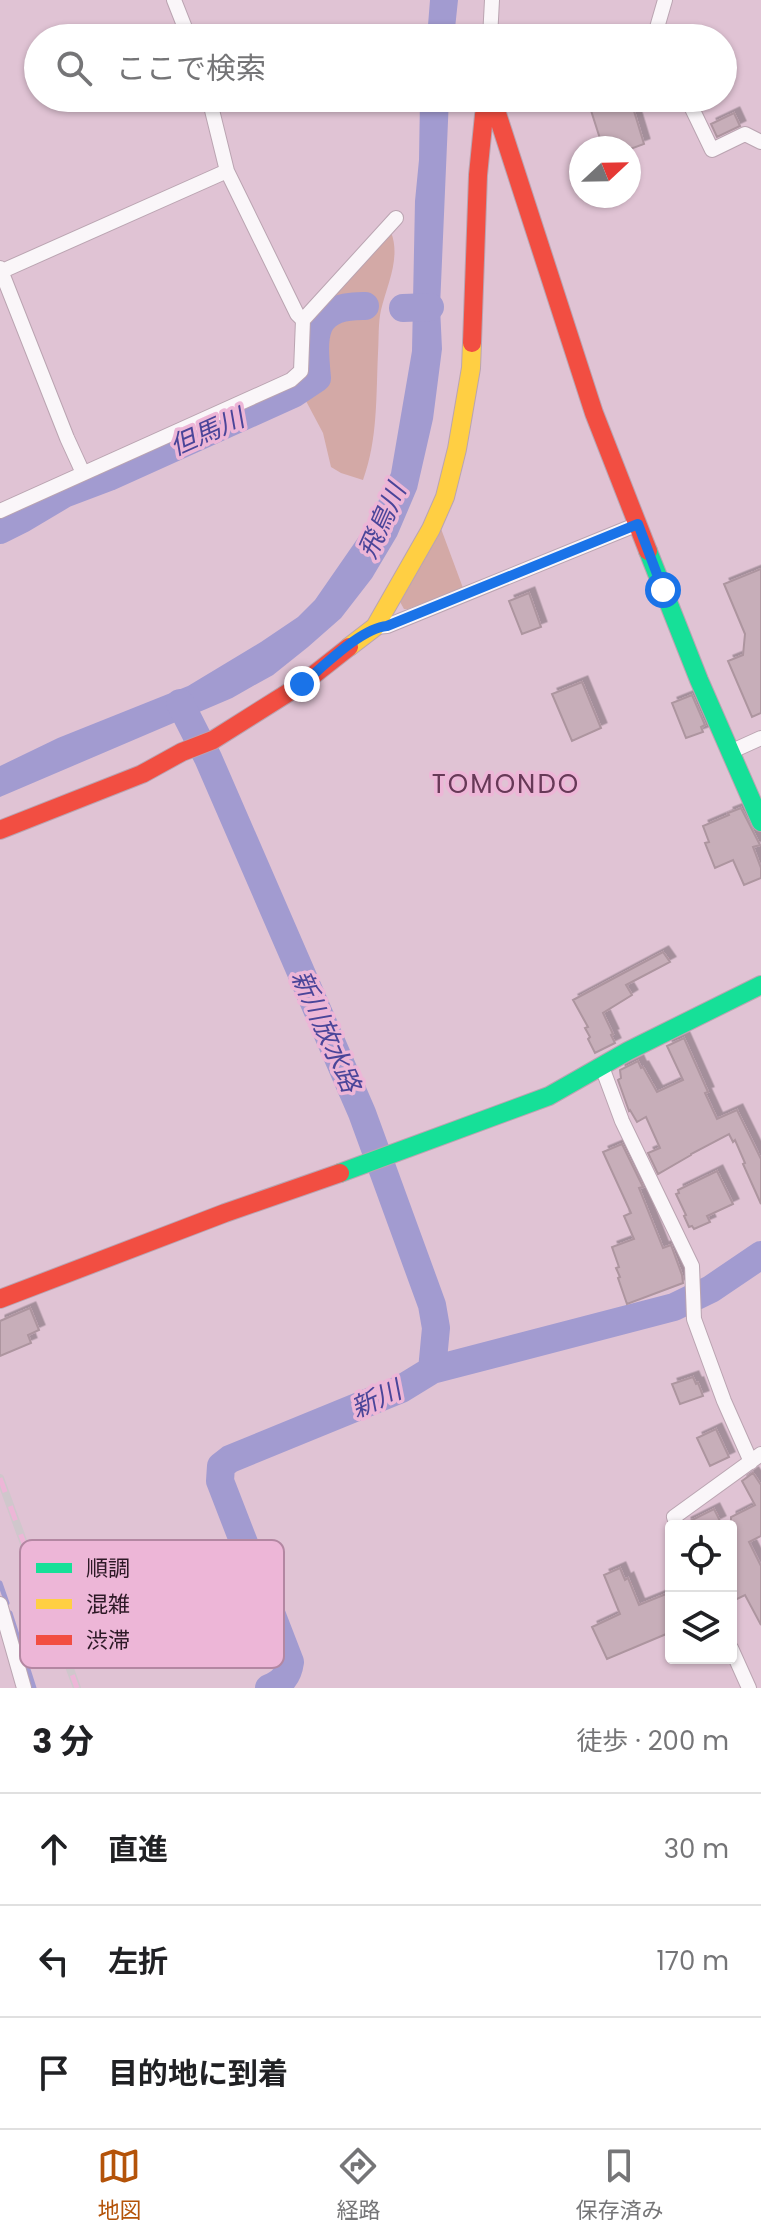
<!DOCTYPE html>
<html lang="ja">
<head>
<meta charset="utf-8">
<style>
	body { margin:0; font-family:Poppins,"Noto Sans JP",sans-serif; background:#f6f6f6; color:#202124 }
	.controls { position:absolute; right:24px; bottom:24px; display:grid; overflow:hidden; border-radius:8px; box-shadow:0 2px 6px #0004 }
	.controls button { width:72px; height:72px; display:grid; place-items:center; padding:0; border:0; border-bottom:2px solid #e0e0e0; background:#fff; color:#202124; font:40px sans-serif }
	.compass { position:absolute; left:569px; top:136px; width:72px; height:72px; border-radius:50%; background:#fff; box-shadow:0 2px 6px #0004; rotate:68deg }
	.stop { position:absolute; width:24px; height:24px; margin:-18px; border:6px solid #1a73e8; border-radius:50%; background:#fff }
	.stop.end { background:#1a73e8; border-color:#fff; box-shadow:0 2px 8px #0008 }
	.list { margin:0; padding:0; list-style:none }
	h2 { display:flex; justify-content:space-between; align-items:center; height:104px; margin:0; padding:0 32px; font-size:34px }
	h2 small { font-size:26px; font-weight:400; color:#757577 }
	.list li { display:grid; grid-template-columns:52px 1fr auto; gap:24px; align-items:center; box-sizing:border-box; height:112px; padding:0 32px; border-top:2px solid #e0e0e0 }
	.list b { display:block; font-size:30px; white-space:nowrap }
	.list em { font-size:26px; font-style:normal; color:#757577 }
	.icon { flex:none; width:44px; height:44px; fill:none; stroke:currentColor; stroke-width:2; stroke-linecap:round; stroke-linejoin:round }
	.map { position:relative; flex:none; width:761px; height:1688px; overflow:hidden }
	.search { position:absolute; background:#fff; box-shadow:0 2px 6px #0004; left:24px; right:24px; top:24px; height:88px; display:flex; align-items:center; gap:20px; box-sizing:border-box; padding:0 28px; border-radius:44px; color:#757577; font-size:30px }
	.sheet { height:440px; background:#fff }
	nav { display:flex; justify-content:space-around; align-items:center; box-sizing:border-box; height:112px; border-top:2px solid #e0e0e0; background:#fff; font-size:22px; color:#757577 }
	nav a { display:grid; justify-items:center; gap:4px }
	nav .on { color:#b45309 }
	.map>svg:first-child { display:block }
</style>
</head>
<body>
<div class="map">
<svg width="761" height="1688" viewBox="0 0 761 1688">
	<defs>
		<filter id="shadow"><feDropShadow dx="5.5" dy="-5.5" stdDeviation="0" flood-color="#0004"/></filter>
	</defs>
	<rect width="100%" height="100%" fill="#e0c3d4"/>
	<path fill="#d3a9a6" d="M391 232C401 258 387 285 381 310 378 323 379 339 378 353 376 396 378 439 363 480L341 473 331 467 323 433 306 401 307 392 303 381C314 365 303 345 311 327 326 294 366 259 391 232Z
		M440 526 463 588 408 609H404L399 600Z"/>
	<path fill="#a29bd0" d="M430 0H458L454 38H427Z
		M420 98H449L440 307 442 349 433 419 417 489 397 536 372 578 341 618 308 647 273 675 253 686 232 698 0 797V766L58 738 188 686 261 642 298 617 315 600 369 522 391 473 412 351 415 201 419 160Z"/>
	<g fill="none" stroke-linecap="round" stroke-linejoin="round">
		<path stroke="#a29bd0" stroke-width="5" d="M0 1583 7 1603
			M10 1613 34 1688"/>
		<path stroke="#a29bd0" stroke-width="28" d="M403 308 430 307
			M0 530 22 519 64 494 109 477 293 394 317 378C313 336 310 305 365 306
			M180 703 208 758 362 1113 432 1305 436 1328 432 1370
			M269 1688C282 1683 288 1676 290 1662L220 1481 221 1466 230 1459 401 1389 432 1370 674 1307 711 1289 761 1255"/>
	</g>
	<path fill="#c7aeb9" stroke="#ad959f" stroke-width="2" filter="url(#shadow)" d="M587 98H630L644 144 633 148H603Z
		M734 113 740 126 717 137 711 124Z
		M761 569V713L752 717 728 661 743 655 745 634 724 584Z
		M529 593 541 627 522 634 509 601Z
		M582 682 601 728 572 741 552 694Z
		M692 695 705 725 701 727 703 732 686 738 672 703Z
		M741 808 760 845 753 847 761 868V878L744 885 733 860 715 868 705 843 709 842 703 826 729 815 728 813Z
		M663 952 670 962 626 985 632 995 603 1013 613 1034 611 1035 615 1043 595 1053 588 1039 590 1037 585 1028 588 1027 573 1000Z
		M684 1038 708 1092 705 1093 717 1119 737 1110 761 1159V1204L743 1164 745 1163 735 1140 733 1142 729 1134 691 1154V1155L658 1174 648 1153 660 1148 646 1117 637 1122 630 1110 629 1111 618 1080 621 1078 620 1070 638 1061 641 1068 643 1067 657 1092 683 1080 667 1046Z
		M622 1144 643 1187 639 1188 663 1248 671 1245 682 1275 683 1283 627 1304 618 1278 620 1277 616 1268 619 1267 612 1247 634 1239 624 1216 631 1213 603 1152Z
		M717 1171 733 1204 707 1216 710 1222 694 1229 692 1226 689 1227 684 1216 686 1215 676 1194 679 1193 678 1190Z
		M30 1308 39 1330 28 1335 31 1343 0 1356V1321Z
		M693 1377 696 1384 698 1383 703 1396 680 1404 672 1384Z
		M716 1429 729 1457 710 1466 697 1438Z
		M753 1473 761 1485V1536L749 1542 761 1566V1625L745 1595 731 1602V1517L755 1505 742 1481Z
		M714 1509 720 1521 710 1526H687L686 1523Z
		M620 1568 625 1580 628 1578 639 1605 671 1592V1632L607 1659 592 1627 620 1614 604 1575Z"/>
	<g fill="none" stroke-linecap="round" stroke-linejoin="round">
		<g stroke="#baa4b1" stroke-width="16">
			<path id="street" d="M174 0 189 38
				M490 38 492 0
				M654 38 665 0
				M209 98 227 171 297 314 303 320
				M687 98 712 150 745 134 761 142
				M0 268 67 438 83 473
				M0 272 227 171
				M0 511 291 380 301 371 303 320 396 218
				M375 627 387 626 638 524
				M730 752 761 738
				M602 1067 622 1121 692 1266 694 1319 724 1401 751 1462
				M677 1526 674 1517 761 1454
				M0 1604 24 1688
				M731 1648 749 1688"/>
		</g>
		<g stroke="#baa4b1" stroke-width="20">
			<path id="fast" d="M648 551 699 680 761 822
				M340 1173 549 1096 628 1051 761 985"/>
		</g>
		<g stroke="#baa4b1" stroke-width="20">
			<path id="slow" d="M349 647 375 627 431 529 445 497 457 449 471 368 472 343"/>
		</g>
		<g stroke="#baa4b1" stroke-width="20">
			<path id="jam" d="M492 98 594 413 648 551
				M472 343 478 175 484 115 493 100
				M0 830 142 774 182 752 213 740 302 684 349 647
				M0 1299 225 1213 340 1173"/>
		</g>
		<use href="#street" stroke="#faf6f9" stroke-width="14"/>
		<use href="#fast" stroke="#16e098" stroke-width="18"/>
		<use href="#slow" stroke="#ffcf43" stroke-width="18"/>
		<use href="#jam" stroke="#f24e42" stroke-width="18"/>
		<g stroke="#d0c7cc" stroke-width="8">
			<path id="rail" d="M0 1478 77 1688"/>
		</g>
		<use href="#rail" stroke="#edb6d7" stroke-width="5" stroke-dasharray="15" stroke-linecap="butt"/>
	</g>
	<g fill="none" stroke-linecap="round" stroke-linejoin="round">
		<path stroke="#1a73e8" stroke-width="10" d="M302 684C323 667 361 628 387 626L638 524 663 590"/>
	</g>
	<g text-anchor="middle" dominant-baseline="central" stroke-width="7" stroke-linejoin="round" paint-order="stroke">
		<g font-size="26" font-style="italic" fill="#4a4599" stroke="#edb6d7">
			<text transform="translate(207 432) rotate(-24)">但馬川</text>
			<text transform="translate(382 521) rotate(-66)">飛鳥川</text>
			<text transform="translate(326 1031) rotate(66)">新川放水路</text>
			<text transform="translate(376 1399) rotate(-25)">新川</text>
		</g>
		<g font-size="26" letter-spacing="2" fill="#673957" stroke="#edb6d7">
			<text x="506" y="784">TOMONDO</text>
		</g>
	</g>
	<rect x="20" y="1540" width="264" height="128" rx="12" fill="#edb6d7" stroke="#b387a2" stroke-width="2"/>
	<rect x="36" y="1563" width="36" height="10" fill="#16e098"/>
	<rect x="36" y="1599" width="36" height="10" fill="#ffcf43"/>
	<rect x="36" y="1635" width="36" height="10" fill="#f24e42"/>
	<g font-size="22" fill="#2d1926">
		<text x="86" y="1576">順調</text>
		<text x="86" y="1612">混雑</text>
		<text x="86" y="1648">渋滞</text>
	</g>
</svg>
<div class="controls">
<button><svg class="icon" aria-label="locate" viewBox="0 0 24 24"><circle cx="12" cy="12" r="6"/><path d="M12 2v4M12 18v4M2 12h4M18 12h4"/></svg></button>
<button><svg class="icon" aria-label="layers" viewBox="0 0 24 24"><path d="M12 4l9 5-9 5-9-5zM3 14l9 5 9-5"/></svg></button>
</div>
<svg class="compass" viewBox="-18 -18 36 36"><path d="M0-13l5 13h-10z" fill="#e53935"/><path d="M0 13l5-13h-10z" fill="#757577"/></svg>
<div class="stop" style="left:663px;top:590px"></div>
<div class="stop end" style="left:302px;top:684px"></div>
<div class="search"><svg class="icon" aria-label="search" viewBox="0 0 24 24"><circle cx="10" cy="10" r="6"/><path d="M15 15l6 6"/></svg>ここで検索</div>
</div>
<section class="sheet">
<h2>3 分<small>徒歩 · 200 m</small></h2>
<ul class="list">
<li><svg class="icon" aria-label="ahead" viewBox="0 0 24 24"><path d="M12 20V5M6 11l6-6 6 6"/></svg><div><b>直進</b></div><em>30 m</em></li>
<li><svg class="icon" aria-label="left" viewBox="0 0 24 24"><path d="M17 20v-9H6M10 6l-5 5 5 5"/></svg><div><b>左折</b></div><em>170 m</em></li>
<li><svg class="icon" aria-label="arrive" viewBox="0 0 24 24"><path d="M6 21V4h12l-3 4 3 4H6"/></svg><div><b>目的地に到着</b></div></li>
</ul>
</section>
<nav>
<a class="on"><svg class="icon" aria-label="map" viewBox="0 0 24 24"><path d="M3 6l6-2 6 2 6-2v14l-6 2-6-2-6 2zM9 4v14M15 6v14"/></svg>地図</a>
<a><svg class="icon" aria-label="directions" viewBox="0 0 24 24"><path d="M12 3l9 9-9 9-9-9zM9 14v-3h6M13 9l2 2-2 2"/></svg>経路</a>
<a><svg class="icon" aria-label="saved" viewBox="0 0 24 24"><path d="M7 4h10v16l-5-4-5 4z"/></svg>保存済み</a>
</nav>
</body>
</html>
